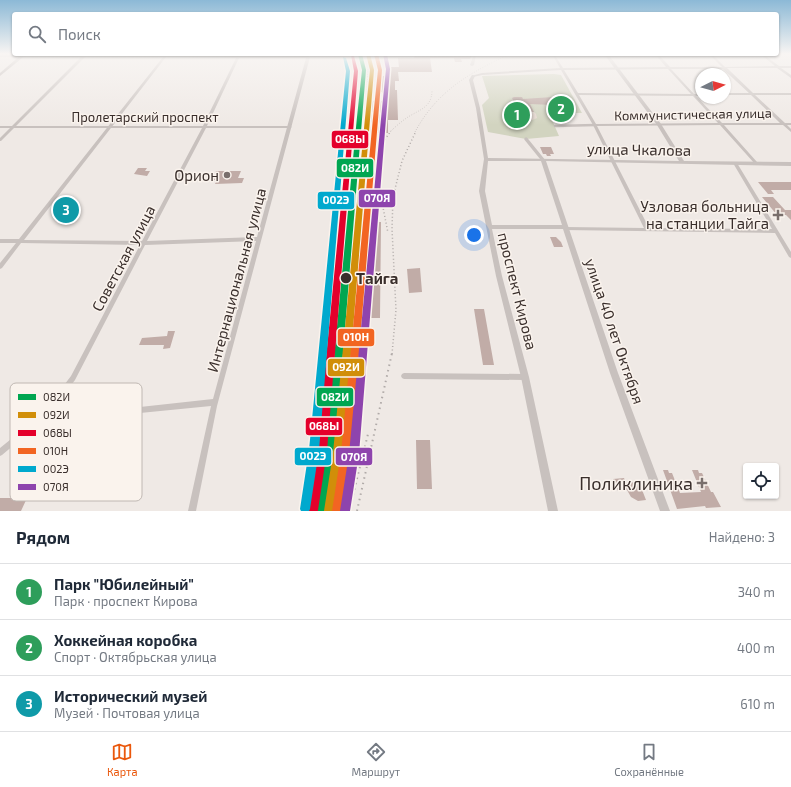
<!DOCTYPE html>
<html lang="ru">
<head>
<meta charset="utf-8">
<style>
	body { margin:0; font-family:"Exo 2",sans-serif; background:#f2f2f3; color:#1f2937 }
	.controls { position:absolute; right:12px; bottom:12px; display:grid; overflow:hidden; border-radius:4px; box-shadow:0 1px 3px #0004 }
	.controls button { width:36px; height:36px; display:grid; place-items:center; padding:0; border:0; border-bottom:1px solid #e0e1e3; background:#fff; color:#1f2937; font:20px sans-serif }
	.compass { position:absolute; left:695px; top:68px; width:36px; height:36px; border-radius:50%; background:#fff; box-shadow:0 1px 3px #0004; rotate:84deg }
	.you { position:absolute; left:474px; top:235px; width:14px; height:14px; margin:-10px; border:3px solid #fff; border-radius:50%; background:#1a73e8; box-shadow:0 0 0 6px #1a73e833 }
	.badge { display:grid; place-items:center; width:26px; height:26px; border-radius:50%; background:#ea580c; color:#fff; font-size:13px; font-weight:700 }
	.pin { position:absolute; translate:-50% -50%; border:2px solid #fff; box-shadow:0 1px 4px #0006 }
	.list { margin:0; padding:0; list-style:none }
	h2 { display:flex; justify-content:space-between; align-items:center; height:52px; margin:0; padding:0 16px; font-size:17px }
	h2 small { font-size:13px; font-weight:400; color:#747a83 }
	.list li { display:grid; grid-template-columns:26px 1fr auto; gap:12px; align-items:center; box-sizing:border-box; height:56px; padding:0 16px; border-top:1px solid #e0e1e3 }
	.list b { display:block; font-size:15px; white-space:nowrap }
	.list p { margin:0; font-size:13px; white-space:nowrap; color:#747a83 }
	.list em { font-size:13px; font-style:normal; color:#747a83 }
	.icon { flex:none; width:22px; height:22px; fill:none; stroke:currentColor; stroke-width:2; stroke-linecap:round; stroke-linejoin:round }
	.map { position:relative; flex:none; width:791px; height:511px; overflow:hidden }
	.search { position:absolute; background:#fff; box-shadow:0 1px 3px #0004; left:12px; right:12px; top:12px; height:44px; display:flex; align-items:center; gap:10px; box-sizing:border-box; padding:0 14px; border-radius:4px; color:#747a83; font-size:15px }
	.sheet { height:220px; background:#fff }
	nav { display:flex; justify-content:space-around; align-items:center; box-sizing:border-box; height:56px; border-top:1px solid #e0e1e3; background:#fff; font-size:11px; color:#747a83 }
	nav a { display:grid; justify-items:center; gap:2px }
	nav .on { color:#ea580c }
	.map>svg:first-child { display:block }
</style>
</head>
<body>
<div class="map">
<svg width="791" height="511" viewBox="0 0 791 511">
	<rect width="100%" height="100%" fill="#efe9e5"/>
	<path fill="#d2d4c0" d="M554 74 561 75 582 113H549L559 136 526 139 488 132 482 105 489 98 482 76Z"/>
	<path fill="#e8dbd3" d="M515 112H534L536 114 537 118 530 121 518 120Z"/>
	<path fill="#c1aca7" d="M416 54 472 55 470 59H461L462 62H455L454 58H430L432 72H398L399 81H395V90H397L398 120H388V133H370V101H383L382 92H380V76H385V67H399L398 58H414Z
		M514 97H522L523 99 553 97 556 104H554V105L530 104 534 112H518L512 98Z
		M540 147H551L554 154H550L551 156H547L546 154H543Z
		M138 168H147L145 171H150L147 176 134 174Z
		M216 171H241L238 178H244L242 183 215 184 217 180H213Z
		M758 182H791V190H771L774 194H768Z
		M762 197H773L785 210H791V220L786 215H777Z
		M368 211H377V222H381L380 318H366L369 243H372V221H368Z
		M550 237H556L561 242 563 247H554Z
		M420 268 422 292 409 293 407 269Z
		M474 309H484L494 365H483Z
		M168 331H175L170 348 163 349 164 345H139L142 338 167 336Z
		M416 440H430L432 489H417Z
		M663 470H668L669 473H672L680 493 701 492 692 470H698L699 473H702L711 492H713L721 507 706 508 705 506 677 509Z
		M624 478 626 483 639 482 646 500 638 501 631 497 627 490 618 491 613 479Z
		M0 498H27L21 511H0Z"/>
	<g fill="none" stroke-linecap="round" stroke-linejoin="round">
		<path stroke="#c8c1be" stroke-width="2.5" d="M555 126 595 125"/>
		<path stroke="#c8c1be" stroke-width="3.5" d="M526 139 543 160"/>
		<path fill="#c8c1be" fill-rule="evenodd" d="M84 54H86V55L164 56 166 54 167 55V56H237L239 54 240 55V56H308L310 57 217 406 196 511H188L211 406 140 413 45 419 2 455 0 456V448L42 414 71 376 140 245 21 243 2 268 0 269V263L16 243H0V239H19L163 57H85L1 141H0V138L81 57H0V55H83ZM166 57 236 58 202 128 142 241 24 240ZM239 58H306L257 237 147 241 206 128ZM256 241 213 399 140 407 51 412 75 380 145 245Z
			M474 54H476L474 65 472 66 470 65Z
			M552 54H554L563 68 666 67 655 54H658L670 67H722L709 54H712L725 67 775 66 760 54H763L779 66H791V68H781L791 75V78L777 68H727L753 93H791V95H755L785 123H791V125H787L791 129V132L783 125H724L757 162V164H755L720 125 597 126 649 228 772 229 733 163 735 162 737 163 791 252V258L789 257 775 233 564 230V228L566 227 644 228 593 125 561 70 482 75 473 77 471 76 482 73 560 68ZM668 69 691 94 578 93 564 70ZM671 69H723L749 93H725V95H751L780 123H722L696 96H701V94H694ZM579 95 693 96 718 123 596 124Z
			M404 373 525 374 527 375 528 377 527 379 525 380 404 379 402 378 401 376 402 374Z"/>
		<path fill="#c8c1be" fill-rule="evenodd" d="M604 54H608L661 124 684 161 791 162V166L546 161 618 373 670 511H660L610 373 563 229H492L502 276 529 377 558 511H548L521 377 496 276 479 191 484 159 476 108 469 80 472 75H473L475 76 473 80 480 108 488 158 679 161 657 125ZM488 161H541L562 225H492L485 191Z
			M0 126H290L292 127 290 128H0Z"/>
		<path fill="#b9b1ae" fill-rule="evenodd" d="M22 54H27L0 76V73Z"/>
		<path stroke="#b0aaa8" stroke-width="1" stroke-dasharray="0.5 2" stroke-linecap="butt" d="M365 132 369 54
			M390 132C396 126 402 121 408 117 421 109 432 107 432 90
			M415 132C437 91 469 73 510 54"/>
		<path stroke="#b0aaa8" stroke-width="1.5" stroke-dasharray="1 2.5" stroke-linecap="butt" d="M365 131 369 162 380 192 388 233
			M375 134V153
			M375 158 380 146 391 131
			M366 167 373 208
			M392 354 396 310 392 229 393 197 402 161 416 131"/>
		<path stroke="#b0aaa8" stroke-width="2" stroke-dasharray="1.5 4" stroke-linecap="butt" d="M349 511 368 434
			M357 511 392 353"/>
		<g stroke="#faf3ed" stroke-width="3">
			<path id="rail-1" d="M358 54H362L366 70 335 452 326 511H316L325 452 357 117 362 70Z"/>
		</g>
		<g stroke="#faf3ed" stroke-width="3">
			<path id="rail-2" d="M366 54H370L374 70 343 453 334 511H324L333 453 365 118 370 70Z"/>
		</g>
		<g stroke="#faf3ed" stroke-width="3">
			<path id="rail-3" d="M351 55 354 56 358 71 327 451 318 510V511H308L317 451 354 71Z"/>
		</g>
		<g stroke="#faf3ed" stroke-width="3">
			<path id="rail-4" d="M374 54H378L382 70 351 453 342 511H332L341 453 373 118 378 70Z"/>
		</g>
		<g stroke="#faf3ed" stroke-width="3">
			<path id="rail-5" d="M343 57 346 58 350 71 319 450 310 509 309 511H301L300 509 309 450 346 71Z"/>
		</g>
		<g stroke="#faf3ed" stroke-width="3">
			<path id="rail-6" d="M383 54H387L390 69 359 454 350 511H340L349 454 381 119 386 69Z"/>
		</g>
		<use href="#rail-1" fill="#00a651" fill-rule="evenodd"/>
		<use href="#rail-2" fill="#d18e09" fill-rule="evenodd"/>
		<use href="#rail-3" fill="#e4002b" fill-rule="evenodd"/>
		<use href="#rail-4" fill="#f26522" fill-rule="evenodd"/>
		<use href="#rail-5" fill="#00a9ce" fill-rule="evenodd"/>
		<use href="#rail-6" fill="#8e44ad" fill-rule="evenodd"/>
	</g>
	<linearGradient id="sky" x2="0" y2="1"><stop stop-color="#8cb9d6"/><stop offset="0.43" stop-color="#f8f5f3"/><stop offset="1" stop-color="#f8f5f3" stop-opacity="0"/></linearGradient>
	<rect width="791" height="125" fill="url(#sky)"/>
	<g fill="#796f6c" stroke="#faf3ed" stroke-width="1.5">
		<circle cx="227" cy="175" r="4"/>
		<path d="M776 209h4v4h4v4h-4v4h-4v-4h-4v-4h4z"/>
		<path d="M700 477h4v4h4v4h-4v4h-4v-4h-4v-4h4z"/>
	</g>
	<circle fill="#392e2b" stroke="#faf3ed" stroke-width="1.5" cx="346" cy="278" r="6"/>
	<g text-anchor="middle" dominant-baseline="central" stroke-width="3" stroke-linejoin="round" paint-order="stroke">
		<g font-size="13" fill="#392e2b" stroke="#faf3ed">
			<text transform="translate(693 114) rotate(-1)">Коммунистическая улица</text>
			<text x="145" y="117">Пролетарский проспект</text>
		</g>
		<g font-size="15" fill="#392e2b" stroke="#faf3ed">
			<text transform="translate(639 149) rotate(1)">улица Чкалова</text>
			<text transform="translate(123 258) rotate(-62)">Советская улица</text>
			<text transform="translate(236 280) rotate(-75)">Интернациональная улица</text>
			<text transform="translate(518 291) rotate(76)">проспект Кирова</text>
			<text transform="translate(615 331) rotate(71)">улица 40 лет Октября</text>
		</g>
		<g font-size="15" fill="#392e2b" stroke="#faf3ed" text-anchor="end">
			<text x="219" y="175">Орион</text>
			<text x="769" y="206">Узловая больница<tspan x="769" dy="17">на станции Тайга</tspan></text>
		</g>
		<g font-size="15" font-weight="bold" fill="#392e2b" stroke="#faf3ed" text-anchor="start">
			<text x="356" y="278">Тайга</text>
		</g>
		<g font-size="18" fill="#392e2b" stroke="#faf3ed" text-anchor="end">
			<text x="693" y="483">Поликлиника</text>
		</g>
	</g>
	<rect x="10" y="383" width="132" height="118" rx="6" fill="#faf3ed" stroke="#c0b8b3" stroke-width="1"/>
	<rect x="18" y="394" width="18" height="6" fill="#00a651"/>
	<rect x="18" y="412" width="18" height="6" fill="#d18e09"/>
	<rect x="18" y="430" width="18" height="6" fill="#e4002b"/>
	<rect x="18" y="448" width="18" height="6" fill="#f26522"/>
	<rect x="18" y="466" width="18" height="6" fill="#00a9ce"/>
	<rect x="18" y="484" width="18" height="6" fill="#8e44ad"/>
	<g font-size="11" fill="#392e2b">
		<text x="43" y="401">082И</text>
		<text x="43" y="419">092И</text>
		<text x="43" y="437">068Ы</text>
		<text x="43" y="455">010Н</text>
		<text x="43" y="473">002Э</text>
		<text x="43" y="491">070Я</text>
	</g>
	<g stroke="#faf3ed" stroke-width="1.5">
		<rect x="331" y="130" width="38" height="19" rx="4" fill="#e4002b"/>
		<rect x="336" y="158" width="38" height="20" rx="4" fill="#00a651"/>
		<rect x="358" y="189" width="38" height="19" rx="4" fill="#8e44ad"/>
		<rect x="317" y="191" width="38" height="19" rx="4" fill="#00a9ce"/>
		<rect x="337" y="328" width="38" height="19" rx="4" fill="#f26522"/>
		<rect x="327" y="358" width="38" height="19" rx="4" fill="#d18e09"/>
		<rect x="316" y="387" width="38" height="20" rx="4" fill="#00a651"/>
		<rect x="305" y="417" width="38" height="19" rx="4" fill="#e4002b"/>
		<rect x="294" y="447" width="38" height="19" rx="4" fill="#00a9ce"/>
		<rect x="335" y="447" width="38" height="19" rx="4" fill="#8e44ad"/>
	</g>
	<g font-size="11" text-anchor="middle" font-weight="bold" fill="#fff">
		<text x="350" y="143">068Ы</text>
		<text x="355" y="172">082И</text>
		<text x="377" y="202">070Я</text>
		<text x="336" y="204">002Э</text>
		<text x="356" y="341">010Н</text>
		<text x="346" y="371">092И</text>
		<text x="335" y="401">082И</text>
		<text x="324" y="430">068Ы</text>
		<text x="313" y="460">002Э</text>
		<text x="354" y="461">070Я</text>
	</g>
</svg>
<div class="controls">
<button><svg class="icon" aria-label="locate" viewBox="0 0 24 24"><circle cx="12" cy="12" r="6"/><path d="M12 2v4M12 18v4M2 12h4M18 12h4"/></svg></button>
</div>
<svg class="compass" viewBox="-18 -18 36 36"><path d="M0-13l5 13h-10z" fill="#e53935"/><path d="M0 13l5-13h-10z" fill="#747a83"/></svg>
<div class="you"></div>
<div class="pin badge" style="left:517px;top:115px;background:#2e9e5b">1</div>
<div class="pin badge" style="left:561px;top:109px;background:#2e9e5b">2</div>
<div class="pin badge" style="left:66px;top:210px;background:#0f9aa8">3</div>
<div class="search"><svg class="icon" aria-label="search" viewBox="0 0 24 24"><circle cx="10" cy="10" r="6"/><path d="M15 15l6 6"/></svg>Поиск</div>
</div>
<section class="sheet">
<h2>Рядом<small>Найдено: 3</small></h2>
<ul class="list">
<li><span class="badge" style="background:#2e9e5b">1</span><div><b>Парк &quot;Юбилейный&quot;</b><p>Парк · проспект Кирова</p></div><em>340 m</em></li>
<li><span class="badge" style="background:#2e9e5b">2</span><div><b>Хоккейная коробка</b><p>Спорт · Октябрьская улица</p></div><em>400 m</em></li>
<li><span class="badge" style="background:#0f9aa8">3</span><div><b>Исторический музей</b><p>Музей · Почтовая улица</p></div><em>610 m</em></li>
</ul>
</section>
<nav>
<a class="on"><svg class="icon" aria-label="map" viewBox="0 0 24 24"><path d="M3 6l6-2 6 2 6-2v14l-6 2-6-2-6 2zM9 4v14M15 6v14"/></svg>Карта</a>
<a><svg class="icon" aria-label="directions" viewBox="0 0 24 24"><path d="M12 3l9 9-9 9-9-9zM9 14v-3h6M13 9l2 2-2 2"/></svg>Маршрут</a>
<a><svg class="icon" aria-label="saved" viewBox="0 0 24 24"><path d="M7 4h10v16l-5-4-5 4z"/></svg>Сохранённые</a>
</nav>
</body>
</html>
